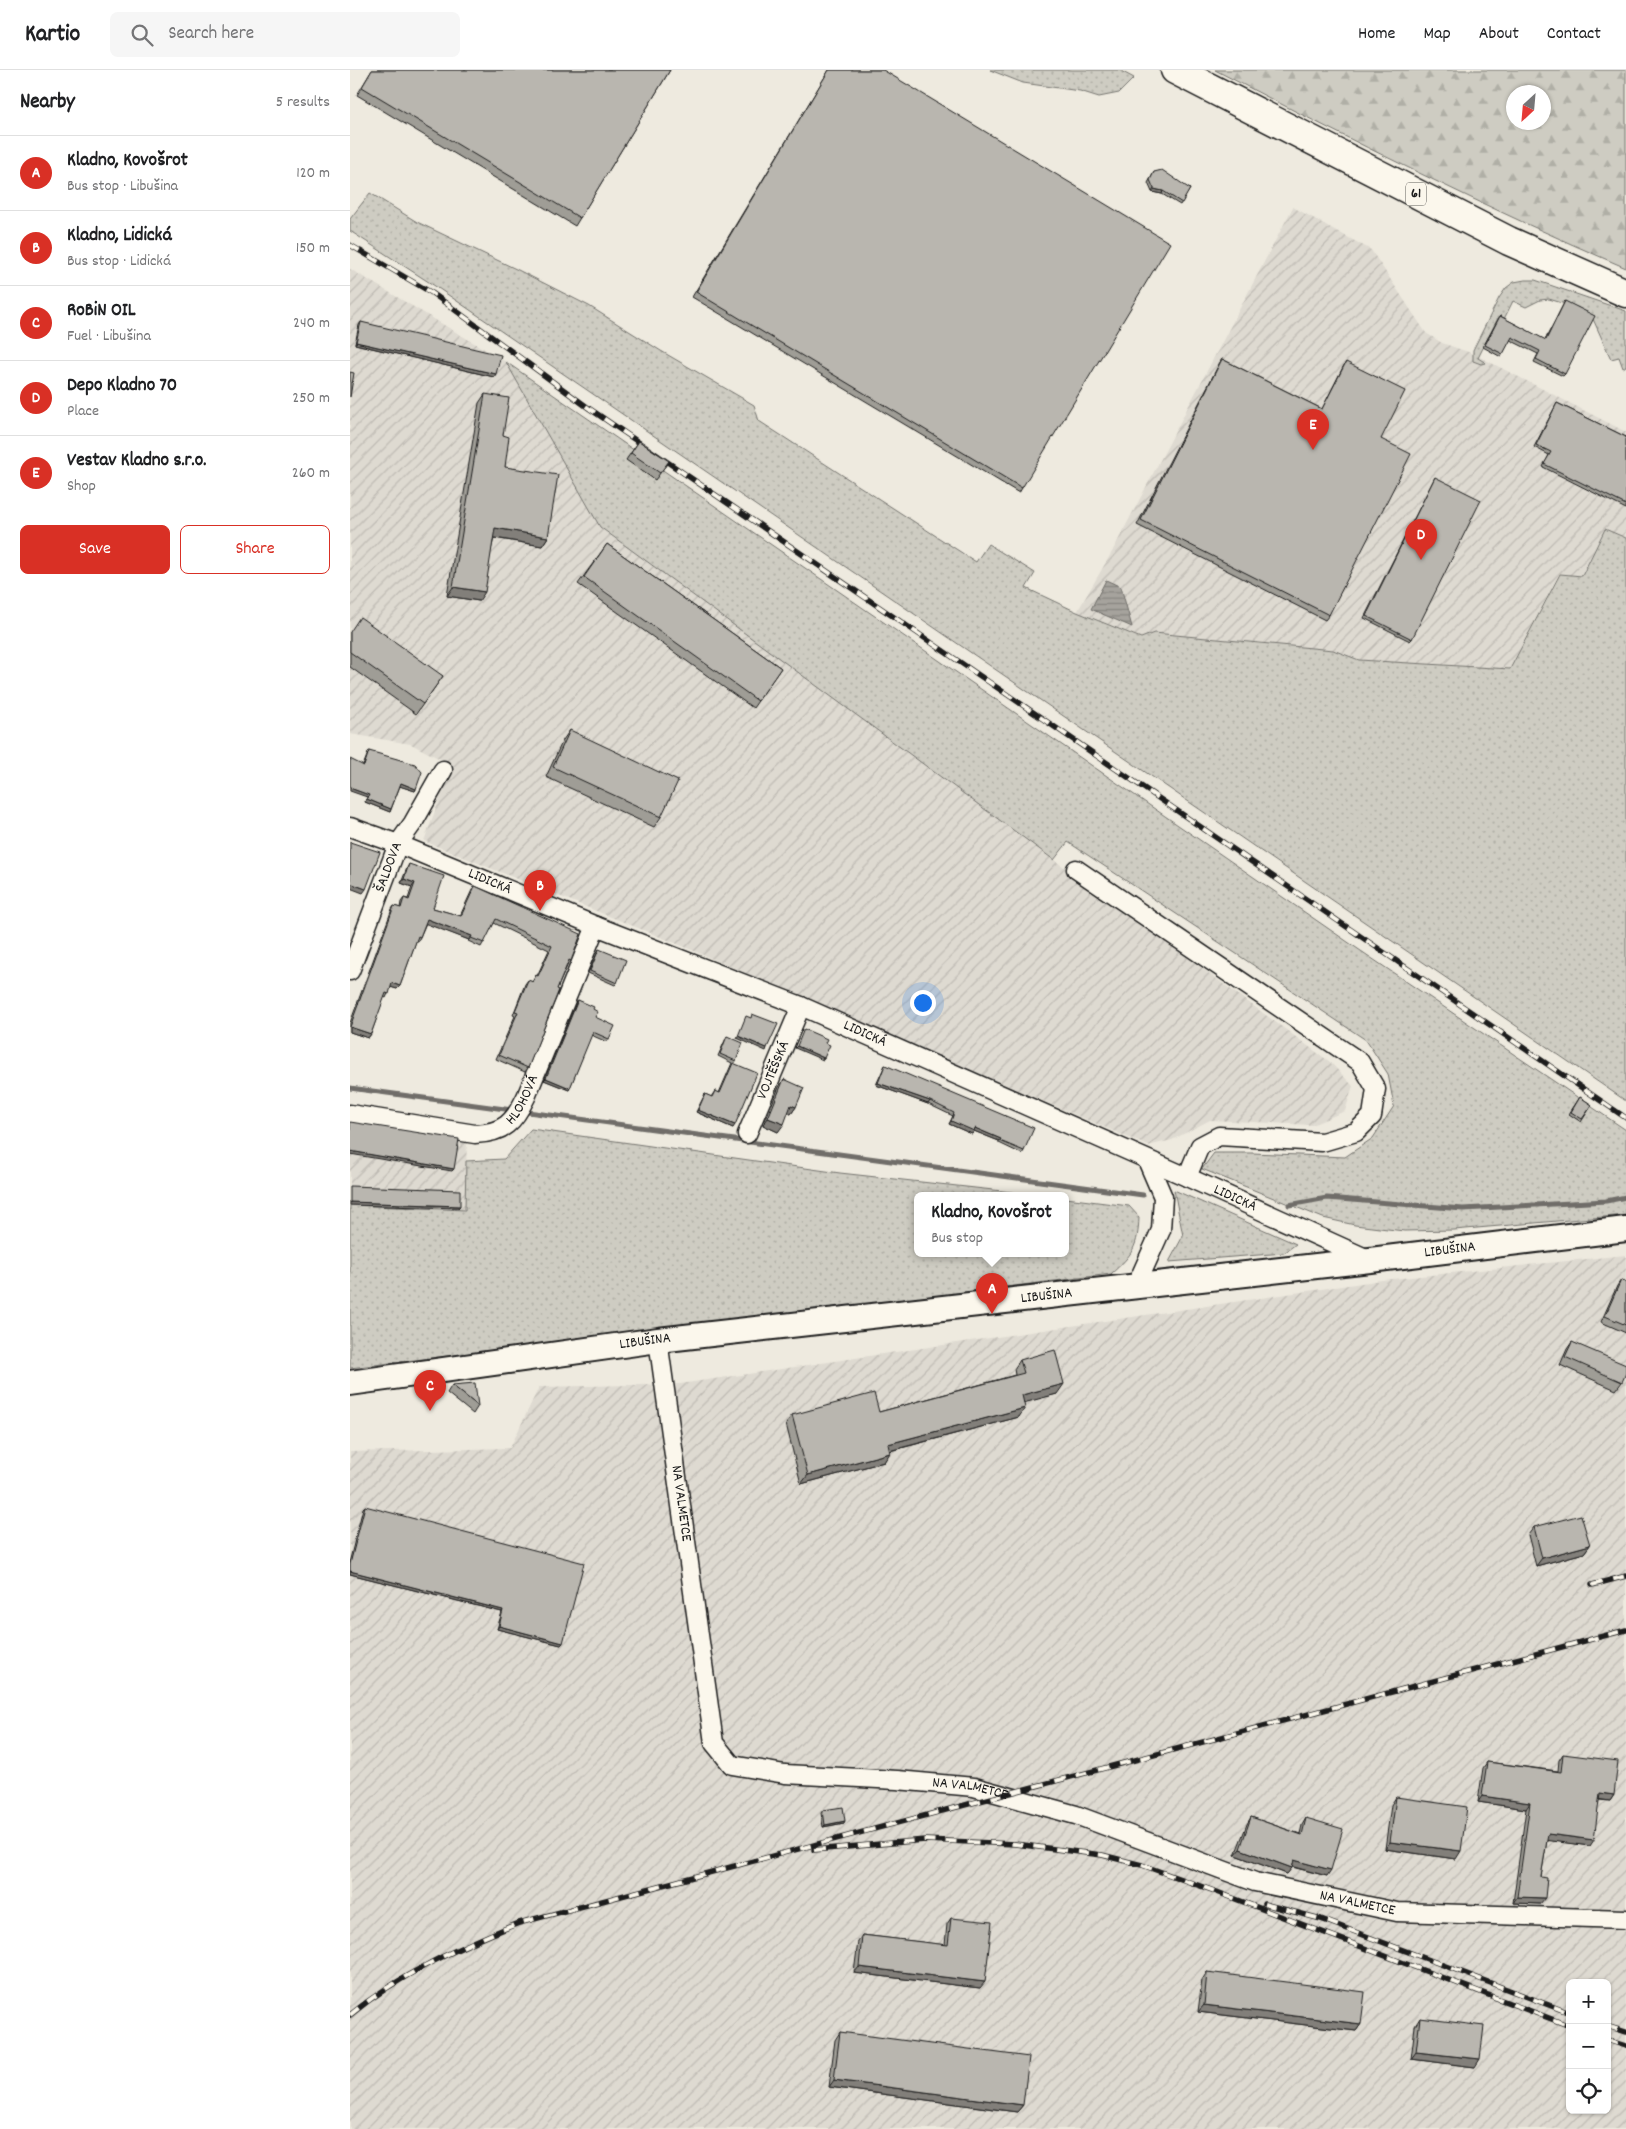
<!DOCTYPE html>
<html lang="en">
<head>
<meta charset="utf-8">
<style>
	body { margin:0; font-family:Dekko,sans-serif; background:#f6f6f6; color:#202124 }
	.controls { position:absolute; right:15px; bottom:15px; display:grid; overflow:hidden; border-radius:8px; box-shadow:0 1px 4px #0004 }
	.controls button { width:45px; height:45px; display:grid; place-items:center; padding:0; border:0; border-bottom:1px solid #e0e0e0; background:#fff; color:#202124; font:25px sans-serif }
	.compass { position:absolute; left:1156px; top:15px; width:45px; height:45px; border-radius:50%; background:#fff; box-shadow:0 1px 4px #0004; rotate:206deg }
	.you { position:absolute; left:572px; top:932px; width:18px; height:18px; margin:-12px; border:4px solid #fff; border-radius:50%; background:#1a73e8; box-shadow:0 0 0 8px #1a73e833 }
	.badge { display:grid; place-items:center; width:32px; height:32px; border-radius:50%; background:#d93025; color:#fff; font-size:16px; font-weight:700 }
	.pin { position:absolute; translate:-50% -41px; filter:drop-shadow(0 1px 2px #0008) }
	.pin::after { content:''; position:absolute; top:26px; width:18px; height:15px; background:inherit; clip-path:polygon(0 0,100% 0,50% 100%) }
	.popup { position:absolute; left:564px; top:1122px; width:155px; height:65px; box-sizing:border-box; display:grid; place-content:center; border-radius:8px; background:#fff; filter:drop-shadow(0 1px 4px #0005); font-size:16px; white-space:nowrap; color:#757577 }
	.popup b { font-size:19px; color:#202124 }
	.popup::after { content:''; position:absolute; left:50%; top:100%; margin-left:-10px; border:10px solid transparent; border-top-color:#fff }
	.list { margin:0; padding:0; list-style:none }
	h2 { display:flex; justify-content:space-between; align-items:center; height:65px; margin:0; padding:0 20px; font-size:21px }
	h2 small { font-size:16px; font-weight:400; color:#757577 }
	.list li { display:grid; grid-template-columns:32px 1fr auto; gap:15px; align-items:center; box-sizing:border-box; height:75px; padding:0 20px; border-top:1px solid #e0e0e0 }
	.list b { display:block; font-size:19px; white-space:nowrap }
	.list p { margin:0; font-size:16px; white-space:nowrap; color:#757577 }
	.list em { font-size:16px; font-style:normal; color:#757577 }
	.actions { display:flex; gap:10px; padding:15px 20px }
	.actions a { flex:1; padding:11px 0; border:1px solid #d93025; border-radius:8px; text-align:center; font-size:18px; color:#d93025 }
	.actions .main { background:#d93025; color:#fff }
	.icon { flex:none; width:28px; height:28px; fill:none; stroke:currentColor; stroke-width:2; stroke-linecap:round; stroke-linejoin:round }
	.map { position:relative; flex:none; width:1276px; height:2059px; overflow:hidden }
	header { display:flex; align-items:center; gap:30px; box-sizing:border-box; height:70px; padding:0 25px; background:#fff; border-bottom:1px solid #e0e0e0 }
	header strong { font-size:24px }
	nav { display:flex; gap:28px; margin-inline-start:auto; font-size:18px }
	.search { width:350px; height:45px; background:#f6f6f6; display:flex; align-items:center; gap:12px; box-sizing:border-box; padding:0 18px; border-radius:8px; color:#757577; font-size:19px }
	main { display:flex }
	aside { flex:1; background:#fff }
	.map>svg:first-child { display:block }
</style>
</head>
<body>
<header>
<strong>Kartio</strong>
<div class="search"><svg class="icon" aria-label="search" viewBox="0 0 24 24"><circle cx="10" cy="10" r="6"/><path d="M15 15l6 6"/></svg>Search here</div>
<nav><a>Home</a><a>Map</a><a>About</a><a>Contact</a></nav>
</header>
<main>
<aside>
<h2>Nearby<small>5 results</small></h2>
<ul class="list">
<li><span class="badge">A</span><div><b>Kladno, Kovošrot</b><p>Bus stop · Libušina</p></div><em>120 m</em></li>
<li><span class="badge">B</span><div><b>Kladno, Lidická</b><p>Bus stop · Lidická</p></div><em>150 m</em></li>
<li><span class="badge">C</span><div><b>RoBiN OIL</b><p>Fuel · Libušina</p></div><em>240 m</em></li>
<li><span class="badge">D</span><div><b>Depo Kladno 70</b><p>Place</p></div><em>250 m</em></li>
<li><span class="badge">E</span><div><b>Vestav Kladno s.r.o.</b><p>Shop</p></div><em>260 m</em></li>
</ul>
<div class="actions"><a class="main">Save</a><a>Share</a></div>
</aside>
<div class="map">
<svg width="1276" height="2059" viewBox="0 0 1276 2059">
	<defs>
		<pattern id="industrial-furrows" width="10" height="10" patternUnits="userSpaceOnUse" patternTransform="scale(1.25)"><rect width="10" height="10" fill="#dedad1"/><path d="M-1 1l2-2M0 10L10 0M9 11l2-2" fill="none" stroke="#bebab3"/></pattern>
		<pattern id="green-dots" width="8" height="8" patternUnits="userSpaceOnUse" patternTransform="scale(1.25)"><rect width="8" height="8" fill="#ceccc2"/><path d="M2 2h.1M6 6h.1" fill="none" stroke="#b0afa6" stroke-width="1.8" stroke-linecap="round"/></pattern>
		<pattern id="forest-firs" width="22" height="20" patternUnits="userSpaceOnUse" patternTransform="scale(1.25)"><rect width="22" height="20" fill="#ceccc2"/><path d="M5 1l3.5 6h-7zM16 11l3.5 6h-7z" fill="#b0afa6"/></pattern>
		<pattern id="water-rules" width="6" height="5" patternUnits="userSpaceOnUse" patternTransform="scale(1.25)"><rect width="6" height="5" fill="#a6a39d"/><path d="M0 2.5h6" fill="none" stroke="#86847f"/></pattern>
	</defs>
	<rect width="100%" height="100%" fill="#eeeadf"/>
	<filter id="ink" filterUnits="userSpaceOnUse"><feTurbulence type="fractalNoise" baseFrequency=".02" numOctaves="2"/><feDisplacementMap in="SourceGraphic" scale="10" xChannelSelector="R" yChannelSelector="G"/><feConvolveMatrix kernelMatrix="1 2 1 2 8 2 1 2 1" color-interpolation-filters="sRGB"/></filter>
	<g filter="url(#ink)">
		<path fill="url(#industrial-furrows)" fill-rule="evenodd" d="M943 137 1021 180 1076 263 1092 273 1124 284 1276 362V468L1255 459 1232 506 1209 504 1160 599 1009 590 983 580 804 563 792 568 727 542 762 482Z
			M0 199 156 292 250 457 980 992 1003 1016 995 1041 962 1055 860 1050 822 1070 798 1076 330 875 74 771 102 695 61 674 0 664Z
			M0 1048 117 1067 115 1140 0 1135Z
			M1276 1185V2059H0V1382L160 1378 189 1317 330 1314 1032 1210ZM1220 1913H1257V2040H1220Z"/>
		<path fill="url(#green-dots)" stroke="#75746f" d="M640 0H769L784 8 769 23 749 27 730 21 673 13Z
			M20 123 67 152 168 200 239 236 311 281 404 335 409 351 626 492 638 474 685 503 676 518 727 542 791 568 804 563 983 580 1009 590 1160 599 1210 504 1232 506 1255 459 1276 468V1031L88 218 0 161V149Z
			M1175 210H1185L1276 241V296L1273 298 1269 287 1261 289 1243 249 1212 233 1199 229 1190 230 1176 237 1163 231 1153 251 1148 248 1128 288 1136 293 1131 294 1123 291V280L1149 228 1156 218 1164 212Z
			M156 292 1008 879 1276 1060V1145L1104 1160 1054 1161 1005 1155 973 1148 852 1099 864 1083H902L995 1087 1023 1068 1044 1036 1038 1004 1016 970 718 772 704 790 250 457Z
			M181 1059 490 1103 688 1125H568V1183H716V1128L779 1136 789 1147C788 1177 783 1184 761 1204L0 1298V1135L115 1140 116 1091 154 1089Z
			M824 1120 946 1174 934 1183 819 1192 833 1166Z"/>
		<path fill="url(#forest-firs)" stroke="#75746f" fill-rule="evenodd" d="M865 0H1276V198C1136 138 1000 70 865 0ZM1164 22H1194V52H1164Z"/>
		<path fill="url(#water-rules)" stroke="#6f6d69" d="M756 510 771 517 782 557 741 539Z"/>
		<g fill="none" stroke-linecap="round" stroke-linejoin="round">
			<path stroke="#6f6d69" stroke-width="5" d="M0 1018 793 1125
				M939 1135 977 1128 1113 1139 1256 1131 1276 1127"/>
			<g stroke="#1c1c1c" stroke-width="21">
				<g id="minor">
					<path id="s1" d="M0 757 48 774 246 856 451 936 837 1107 1020 1190"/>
					<path d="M726 799 1010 992 1026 1019 1022 1046 1006 1062 972 1072 869 1066 850 1076 837 1107"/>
					<path id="s2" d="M0 901 48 774 63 753 93 700"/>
					<path id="s3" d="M0 1044 125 1064C154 1063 164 1052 176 1027L246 856"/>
					<path id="s4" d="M397 1064 451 936"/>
					<path d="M786 1216 811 1160 813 1127 797 1090"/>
					<path id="s5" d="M308 1270 364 1673 382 1695 435 1704 547 1710 624 1717 726 1745 905 1812 1047 1842 1276 1849"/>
				</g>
			</g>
			<g stroke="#1c1c1c" stroke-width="28">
				<g id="secondary">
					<path id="s6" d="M0 1313 308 1270 1020 1190 1276 1159"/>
				</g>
			</g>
			<g stroke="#1c1c1c" stroke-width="31">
				<path id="primary" d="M825 0 1159 171 1276 223"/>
			</g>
			<use href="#minor" stroke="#fbf7ec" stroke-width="18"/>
			<use href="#secondary" stroke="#fbf7ec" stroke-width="24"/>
			<use href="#primary" stroke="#fbf7ec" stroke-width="28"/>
			<g stroke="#1c1c1c" stroke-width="5.5">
				<path id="rail" d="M0 175 82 223 240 339 1276 1048
					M1242 1515 1276 1506
					M464 1780 575 1770 665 1774 752 1785 792 1795 867 1822 1220 1956
					M914 1834 971 1849 1220 1943
					M0 1945C50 1904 109 1877 169 1853L1276 1560
					M1257 1956 1276 1962
					M1257 1970 1276 1976"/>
			</g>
			<use href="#rail" stroke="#fbf7ec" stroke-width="4" stroke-dasharray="11" stroke-linecap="butt"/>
		</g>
		<path fill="#9f9d96" stroke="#1c1c1c" d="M22 0H320L225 156 7 25Z
			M479 0H533L672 418 669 423 342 227Z
			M804 102 840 119 830 135 812 124 802 122 798 113Z
			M1215 231V304L1213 306 1184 292 1188 284 1160 270 1151 287 1133 277 1150 246 1195 270Z
			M11 252 144 307 5 274 9 255Z
			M872 289 972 339 993 297 996 292 1031 369 979 545 975 550 787 455 869 294Z
			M135 324 153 365 155 397 198 467 192 476 144 468 129 531 97 526 129 333Z
			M1207 333 1276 367V439L1193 397 1199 385 1184 377Z
			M289 371 319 391 305 410 276 390Z
			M1085 407 1062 569 1060 571 1014 548Z
			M257 474 431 598 403 638 228 514Z
			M0 562 93 606 66 644 0 597Z
			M220 660 311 747 304 757 196 707 213 670Z
			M19 681 66 719 65 721 50 716 40 742 15 732 17 727 13 696 18 683Z
			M59 794 83 838 110 846 122 820 125 816 221 891 219 895 218 894 207 919 178 998 175 1002 146 989 165 946 163 945 175 914 178 910 182 912 186 905 187 906 199 880 144 853 131 877 118 871 119 870 76 853 70 867 68 871H66L50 916 47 919 41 917 36 928 34 927 21 964 18 968 0 962V953L42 839 44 836 50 838 51 832 54 828 58 829 62 817 51 813 57 798Z
			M249 879 267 913 265 915 238 903Z
			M228 930 243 939 245 947 259 969 257 972 241 965 219 1020 194 1010 226 933Z
			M377 966 386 991 384 994 383 1058 346 1042 355 1024 361 1027 365 1021 369 1023 382 993 368 986Z
			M535 995 674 1081 672 1084 649 1073V1071L624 1061 622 1064 599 1054 603 1046 578 1034 526 1015Z
			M434 1009 446 1037 441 1044 438 1043 428 1062 413 1055 429 1017Z
			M1230 1027 1242 1035 1231 1052 1219 1044Z
			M1271 1210 1276 1212V1263L1251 1252 1267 1216Z
			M1222 1272 1272 1312 1266 1320 1210 1295 1217 1279Z
			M670 1290 707 1324 674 1332 669 1347 540 1381 534 1392 451 1414 436 1354 442 1345 529 1342 665 1305 664 1299Z
			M102 1315 128 1336 123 1344 97 1323Z
			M15 1436 213 1573 211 1575 147 1559 152 1542 0 1504V1489L13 1438Z
			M1184 1457 1240 1475 1234 1483 1186 1496 1178 1465Z
			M1213 1684 1264 1725 1260 1731 1249 1730 1240 1776 1197 1770 1191 1807 1190 1834 1163 1833 1176 1739 1128 1732 1133 1698 1137 1692 1208 1701 1209 1690Z
			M1046 1727 1106 1789 1035 1779 1041 1735Z
			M473 1740 494 1753 473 1757 471 1743Z
			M901 1747 950 1764 952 1755 956 1748 977 1806 942 1797 937 1804 885 1785 897 1754Z
			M601 1848 630 1918 504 1903 508 1871 512 1865 595 1875 597 1854Z
			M857 1902 1011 1954 1006 1961 848 1942 852 1910Z
			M1070 1948 1125 1997 1061 1989 1065 1956Z
			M490 1962 673 2035 667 2042 479 2017 485 1970Z"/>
		<path fill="#827f7a" stroke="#1c1c1c" d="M804 119 813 121 812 124 802 122Z
			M6 272 146 304 144 307 5 274Z
			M145 458 198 467 192 476 139 467Z
			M103 517 135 522 129 531 97 526Z
			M51 713 66 719 65 721 49 716Z
			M0 718 19 725 17 727 0 721Z
			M17 729 41 739 40 742 15 732Z
			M54 809 65 813 62 817 51 813Z
			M0 813 16 819 13 823 0 818Z
			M77 849 122 866 119 870 74 853Z
			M42 913 50 916 47 919 40 917Z
			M0 957 21 964 18 968 0 962Z
			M388 966 417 978 416 981 387 968Z
			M447 976 474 988 473 990 445 978Z
			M196 1008 220 1018 219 1020 194 1010Z
			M528 1013 580 1031 578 1034 526 1015Z
			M441 1035 446 1037 441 1044 436 1042Z
			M348 1040 385 1055 383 1058 346 1042Z
			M418 1048 434 1054 428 1062 413 1055Z
			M601 1051 625 1058 651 1069 649 1071 624 1061 622 1064 599 1054Z
			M0 1081 104 1099 102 1101 0 1084Z
			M0 1132 110 1136 108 1138 0 1135Z
			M714 1314 707 1324 666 1335 672 1325Z
			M675 1338 669 1347 531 1383 538 1374Z
			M540 1383 534 1392 451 1414 458 1405Z
			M1240 1475 1234 1483 1186 1496 1192 1488Z
			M0 1501 153 1540 152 1542 0 1504Z
			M149 1556 213 1573 211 1575 147 1559Z
			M1250 1723 1264 1725 1260 1731 1246 1729Z
			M1132 1726 1180 1733 1176 1739 1128 1732Z
			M495 1751 494 1753 473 1757 475 1755Z
			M1198 1764 1244 1770 1240 1776 1193 1770Z
			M1040 1772 1111 1781 1106 1789 1035 1779Z
			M890 1779 942 1798 937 1804 885 1785Z
			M944 1790 981 1800 977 1806 940 1796Z
			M1167 1827 1195 1828 1190 1834 1163 1833Z
			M509 1897 635 1912 630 1918 504 1903Z
			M854 1935 1011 1954 1006 1961 848 1942Z
			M1066 1982 1130 1989 1125 1997 1061 1989Z
			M484 2010 673 2035 667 2042 479 2017Z"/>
		<path fill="#b9b6af" stroke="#1c1c1c" d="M22 0H320L230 148 12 17Z
			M479 0H533L820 173 672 418 346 222Z
			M812 100 840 119 832 133 813 121 804 119 800 110 804 102Z
			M1215 231 1245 246 1215 304 1186 289 1190 281 1162 267 1153 284 1135 275 1150 246 1196 270Z
			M11 252 151 285 146 304 6 272Z
			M872 289 972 339 996 292 1055 321 1031 369 1061 384 979 545 791 450Z
			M0 302 4 303 0 327Z
			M135 324 159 328 153 365 159 367 155 397 208 405 198 467 145 458 135 522 103 517Z
			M1207 333 1276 367V435L1194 394 1201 382 1186 375Z
			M289 371 319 391 310 403 281 383Z
			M1085 407 1131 430 1062 569 1016 546Z
			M257 474 431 598 408 631 234 507Z
			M10 547 93 606 73 634 0 582V562Z
			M220 660 328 711 311 747 203 697Z
			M19 681 65 694 72 702 66 719 51 713 41 739 17 729 19 725 0 718V689L14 696Z
			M0 772 30 782 16 819 0 813Z
			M59 794 94 806 83 838 111 846 125 816 231 864 221 891 219 890 207 919 209 920 178 998 149 985 168 942 165 941 178 910 183 912 186 905 188 906 202 876 146 849 134 873 121 868 122 866 77 849 70 867 68 866 50 916 42 913 39 924 36 923 21 964 0 957 44 836 51 838 54 828 59 830 65 813 54 809Z
			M249 879 276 890 267 913 240 901Z
			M228 930 244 937 243 939 248 942 245 947 265 956 259 969 243 962 220 1018 196 1008Z
			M402 944 428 954 417 978 388 966 396 946 401 948Z
			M454 959 477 969 475 973 480 975 474 988 447 976Z
			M377 966 393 973 386 991 370 984Z
			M383 993 407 1003 385 1055 348 1040 355 1024 362 1027 365 1021 370 1023Z
			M535 995 684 1058 674 1081 650 1071 651 1069 625 1058 624 1061 601 1051 604 1043 580 1031 528 1013Z
			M434 1009 454 1018 446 1037 441 1035 434 1054 418 1048Z
			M1230 1027 1242 1035 1232 1049 1221 1042Z
			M0 1052 109 1069 104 1099 0 1081Z
			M0 1116 110 1120V1136L0 1132Z
			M1271 1210 1276 1212V1255L1255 1246Z
			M1222 1272 1276 1295V1303L1272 1312 1215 1287Z
			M705 1280 714 1314 672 1325 675 1338 538 1374 540 1383 458 1405 442 1345 524 1323 529 1342 674 1303 670 1290Z
			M125 1313 128 1336 102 1315Z
			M15 1436 234 1493 213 1573 149 1556 153 1540 0 1501V1494Z
			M1231 1445 1240 1475 1192 1488 1184 1457Z
			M1213 1684 1268 1691 1264 1725 1250 1723 1244 1770 1198 1764 1191 1807 1197 1808 1195 1828 1167 1827 1180 1733 1132 1726 1137 1692 1211 1702Z
			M1046 1727 1117 1737 1111 1781 1040 1772Z
			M493 1737 495 1751 475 1755 473 1740Z
			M901 1747 952 1765 956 1748 993 1759 981 1800 944 1790 942 1798 890 1779Z
			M601 1848 642 1852 635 1912 509 1897 512 1865 598 1875Z
			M857 1902 1015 1922 1011 1954 854 1935Z
			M1070 1948 1134 1956 1130 1989 1066 1982Z
			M490 1962 679 1987 673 2035 484 2010Z"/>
	</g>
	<g text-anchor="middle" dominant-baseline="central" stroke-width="5" stroke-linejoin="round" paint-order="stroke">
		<rect fill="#fbf7ec" stroke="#5f5e5a" stroke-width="1" x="1056" y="112.5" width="20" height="23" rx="4"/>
		<g font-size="14" font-weight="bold" fill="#1c1c1c">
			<text x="1066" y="124">61</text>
		</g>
		<g font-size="15" fill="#1c1c1c" stroke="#fbf7ec">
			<text stroke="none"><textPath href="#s2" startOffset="111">ŠALDOVA</textPath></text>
			<text stroke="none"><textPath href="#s1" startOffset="150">LIDICKÁ</textPath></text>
			<text stroke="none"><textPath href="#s1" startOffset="555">LIDICKÁ</textPath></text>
			<text stroke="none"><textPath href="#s4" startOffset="69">VOJTĚŠSKÁ</textPath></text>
			<text stroke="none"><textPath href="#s3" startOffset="190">HLOHOVÁ</textPath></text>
			<text stroke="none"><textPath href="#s1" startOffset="960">LIDICKÁ</textPath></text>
			<text stroke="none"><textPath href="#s6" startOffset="1108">LIBUŠINA</textPath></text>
			<text stroke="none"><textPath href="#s6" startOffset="702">LIBUŠINA</textPath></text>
			<text stroke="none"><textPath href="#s6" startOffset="298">LIBUŠINA</textPath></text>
			<text stroke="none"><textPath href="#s5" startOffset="165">NA VALMETCE</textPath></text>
			<text stroke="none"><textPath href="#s5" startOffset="675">NA VALMETCE</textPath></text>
			<text stroke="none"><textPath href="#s5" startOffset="1080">NA VALMETCE</textPath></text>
		</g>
	</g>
</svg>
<div class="controls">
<button>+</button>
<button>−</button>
<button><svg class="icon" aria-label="locate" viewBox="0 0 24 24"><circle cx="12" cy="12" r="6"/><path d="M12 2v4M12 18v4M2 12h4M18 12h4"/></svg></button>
</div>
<svg class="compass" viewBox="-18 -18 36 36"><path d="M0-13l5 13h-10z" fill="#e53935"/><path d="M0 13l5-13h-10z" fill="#757577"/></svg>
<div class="you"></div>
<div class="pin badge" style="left:642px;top:1244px">A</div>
<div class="popup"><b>Kladno, Kovošrot</b>Bus stop</div>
<div class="pin badge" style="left:190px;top:841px">B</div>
<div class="pin badge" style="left:80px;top:1341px">C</div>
<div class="pin badge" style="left:1071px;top:490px">D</div>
<div class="pin badge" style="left:963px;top:380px">E</div>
</div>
</main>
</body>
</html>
